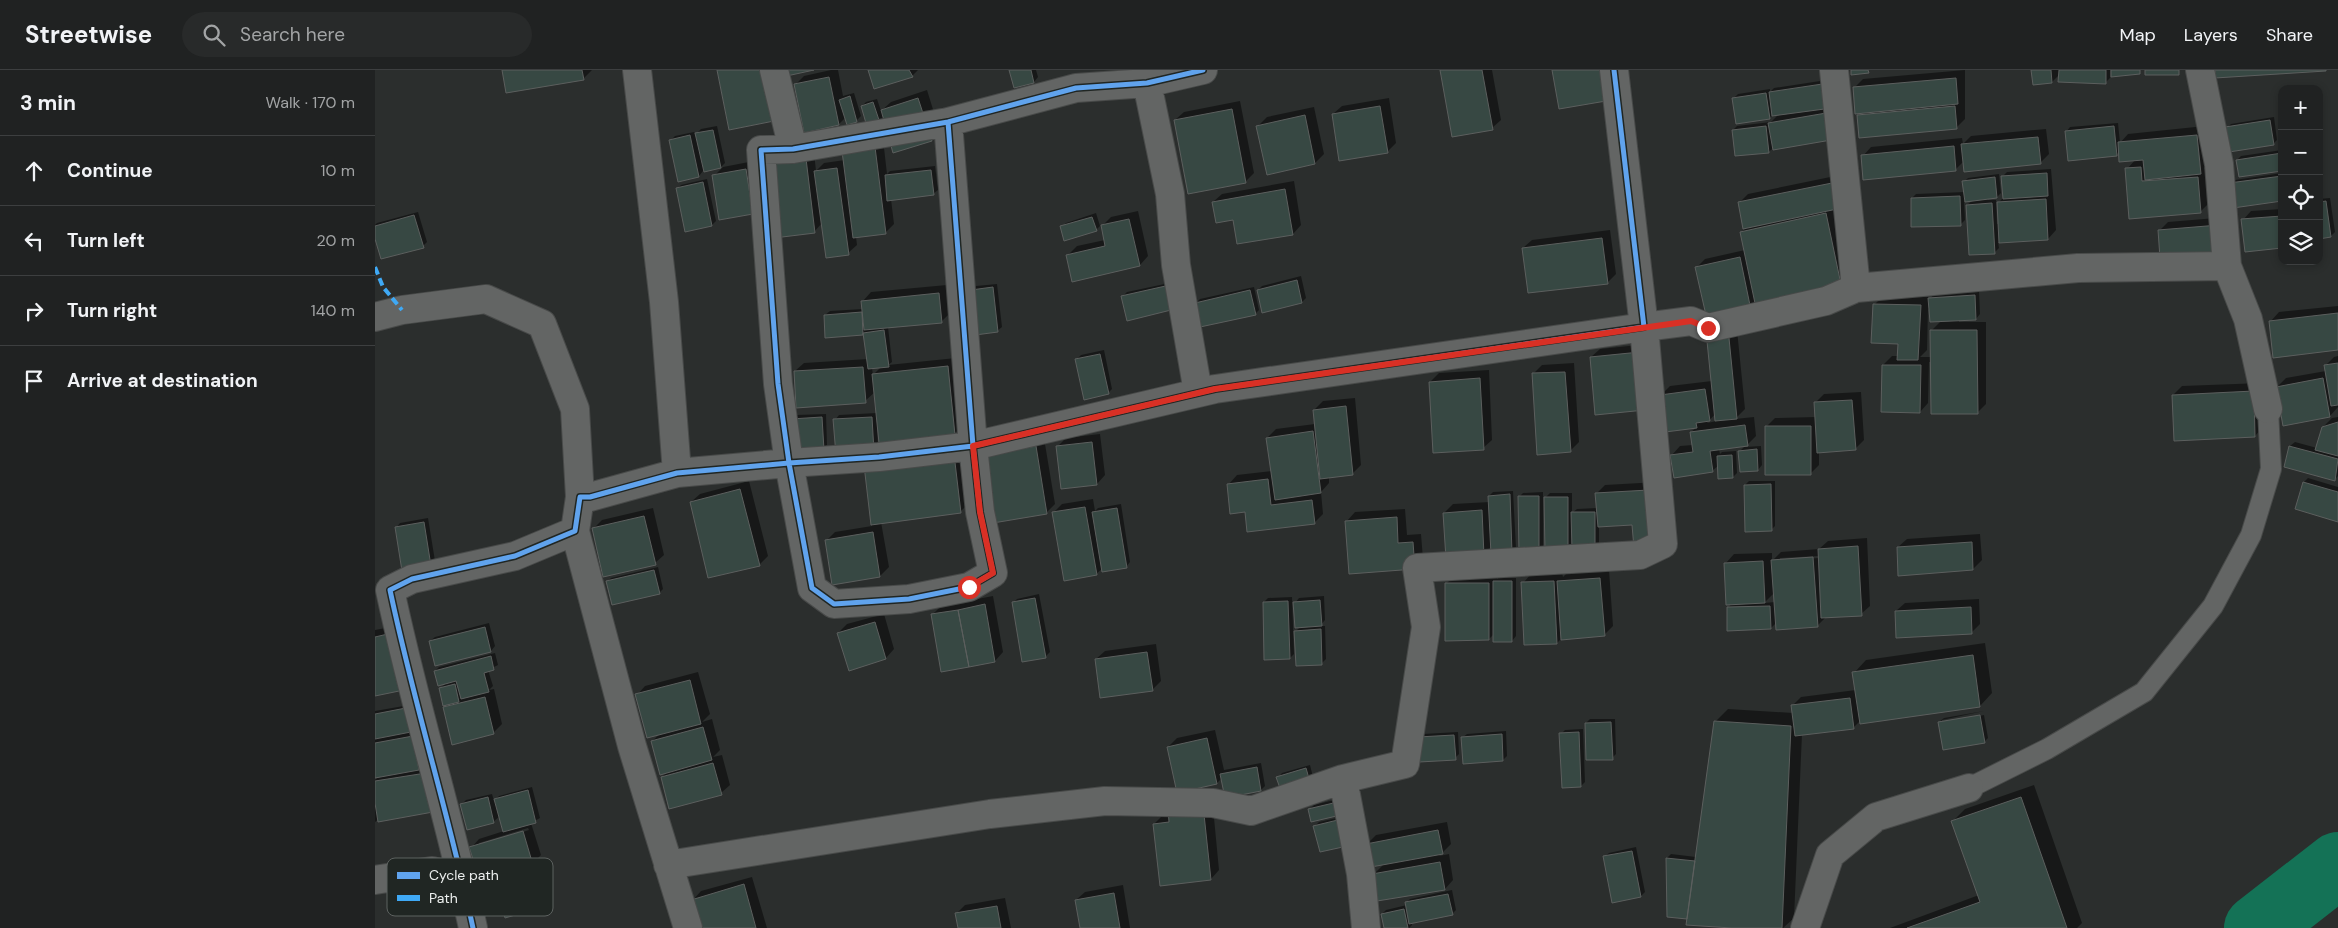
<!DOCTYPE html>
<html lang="en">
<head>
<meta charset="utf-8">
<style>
	body { margin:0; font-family:"DM Sans",sans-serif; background:#282a2a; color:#f1f3f6 }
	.controls { position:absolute; right:15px; top:15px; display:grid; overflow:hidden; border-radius:10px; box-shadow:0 2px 8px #0003 }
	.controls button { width:45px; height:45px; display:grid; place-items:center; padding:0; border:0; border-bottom:1px solid #3d3f40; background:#202222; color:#f1f3f6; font:25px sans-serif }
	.stop { position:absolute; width:15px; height:15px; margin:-11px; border:4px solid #d93025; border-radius:50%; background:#fff }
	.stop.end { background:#d93025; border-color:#fff; box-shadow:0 1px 5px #0008 }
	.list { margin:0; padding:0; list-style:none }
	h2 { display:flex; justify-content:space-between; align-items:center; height:65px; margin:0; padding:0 20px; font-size:21px }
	h2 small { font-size:16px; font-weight:400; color:#a2a4a5 }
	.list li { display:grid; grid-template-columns:32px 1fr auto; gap:15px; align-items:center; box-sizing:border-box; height:70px; padding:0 20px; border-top:1px solid #3d3f40 }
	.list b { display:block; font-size:19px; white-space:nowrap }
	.list em { font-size:16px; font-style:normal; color:#a2a4a5 }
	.icon { flex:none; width:28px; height:28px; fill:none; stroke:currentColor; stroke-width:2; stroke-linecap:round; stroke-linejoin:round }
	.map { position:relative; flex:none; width:1963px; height:858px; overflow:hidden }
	header { display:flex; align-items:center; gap:30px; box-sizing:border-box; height:70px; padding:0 25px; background:#202222; border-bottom:1px solid #3d3f40 }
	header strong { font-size:24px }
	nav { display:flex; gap:28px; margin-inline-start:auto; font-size:18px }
	.search { width:350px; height:45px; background:#282a2a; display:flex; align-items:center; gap:12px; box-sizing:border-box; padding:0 18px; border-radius:28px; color:#a2a4a5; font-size:19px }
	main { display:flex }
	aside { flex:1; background:#202222 }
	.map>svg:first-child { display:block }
</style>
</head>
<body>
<header>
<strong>Streetwise</strong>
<div class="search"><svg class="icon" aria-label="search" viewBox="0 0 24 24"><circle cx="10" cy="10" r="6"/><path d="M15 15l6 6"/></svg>Search here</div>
<nav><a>Map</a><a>Layers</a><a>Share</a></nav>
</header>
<main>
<aside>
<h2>3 min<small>Walk · 170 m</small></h2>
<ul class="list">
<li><svg class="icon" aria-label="ahead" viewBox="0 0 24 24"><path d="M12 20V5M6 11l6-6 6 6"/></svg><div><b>Continue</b></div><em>10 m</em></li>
<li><svg class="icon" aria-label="left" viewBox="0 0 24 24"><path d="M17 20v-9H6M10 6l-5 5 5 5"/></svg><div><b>Turn left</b></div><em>20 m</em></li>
<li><svg class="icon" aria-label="right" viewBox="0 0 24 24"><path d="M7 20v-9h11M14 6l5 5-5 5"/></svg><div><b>Turn right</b></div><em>140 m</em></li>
<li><svg class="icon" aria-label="arrive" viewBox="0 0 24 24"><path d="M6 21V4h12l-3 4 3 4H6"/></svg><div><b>Arrive at destination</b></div></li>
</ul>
</aside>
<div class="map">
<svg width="1963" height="858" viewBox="0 0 1963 858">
	<rect width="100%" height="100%" fill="#2b2e2d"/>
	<path fill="#0007" fill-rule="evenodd" d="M128 0H217L208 9Z
		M456 0H463L468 26 479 23 486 46 481 51 471 47 464 54 430 61 420 15 429 6Z
		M495 0H543L537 6Z
		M636 0H661L663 7 659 12Z
		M1066 0H1117L1126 50 1117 58Z
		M1590 0V49L1582 57 1483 45 1487 42 1479 18 1488 9Z
		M1657 0H1735V8L1731 12 1685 4 1677 12Z
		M1458 9 1466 34 1393 82 1358 60 1362 56 1396 52 1404 44 1397 45 1394 48 1359 28 1363 24 1395 19V22L1399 18Z
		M552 20 565 62 556 70 505 55 487 36 491 32 502 29 506 41 516 32Z
		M1014 28 1021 73 1012 82 958 44 967 36Z
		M865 31 879 103 870 112 800 50 809 42Z
		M939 37 949 84 940 93 883 56 892 47Z
		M1899 47 1902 70 1898 74 1852 58 1856 54Z
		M1743 53 1745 73 1753 64 1830 56 1834 94 1829 99H1831L1834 133 1825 142 1755 147 1752 99 1761 89 1745 81 1741 85 1691 62 1695 57Z
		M342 56 350 93 346 97 328 101 324 106 296 70 300 66 319 62 320 65 326 59Z
		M1671 59 1674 84 1665 93 1589 91 1581 99 1488 86 1496 77 1587 68 1588 74 1596 66Z
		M437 64 441 101 449 93 470 90 508 69 512 104 515 101 560 96 563 120 558 124 516 129 519 154 510 163 481 167 482 175 473 183 447 153 439 162 400 166Z
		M1907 80V100L1862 90 1866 86Z
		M379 91 386 134 346 149 339 106 348 97Z
		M1676 99 1681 160 1673 169 1623 172 1624 178 1620 182 1592 135 1598 130 1589 131 1590 150 1586 154 1537 128 1541 124 1590 122 1589 112 1593 108 1624 104 1626 123 1622 127 1613 128V130H1621L1622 154H1625L1624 132 1629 127 1628 106 1632 102Z
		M1907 103V130L1856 114 1860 110Z
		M1465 105 1479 205 1361 250 1370 339 1360 349 1379 347 1381 366 1370 377 1386 376 1387 395 1383 400 1365 381 1371 375 1344 379 1345 384 1347 382 1361 381 1362 403 1358 407 1344 395 1337 401 1297 385 1305 376 1318 375 1316 362 1322 357 1291 361 1286 325 1295 316 1337 311 1343 251 1322 197 1330 189 1370 180 1366 162 1370 159 1365 132 1373 124ZM1341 343 1342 351 1332 353Z
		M332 109 341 151 337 155 302 119 306 115Z
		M919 111 926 155 918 164 859 149 838 132 847 124Z
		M1955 128 1960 162 1956 166 1944 168V129Z
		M1907 139V177L1868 150 1876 141Z
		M763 141 773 186 765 195 693 185 702 176 730 170 727 156 736 147Z
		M43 142 52 172 48 176 0 164V155L2 153Z
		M721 143 725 156 721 160 687 157 691 153Z
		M1853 147 1786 187 1784 161 1793 152Z
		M1235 160 1241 204 1232 213 1148 178 1157 170Z
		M926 206 931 228 927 232 883 220 887 216Z
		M799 212 804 234 748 226 752 222Z
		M622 214 627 257 622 261 597 220 601 216Z
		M572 215 575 243 566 252 513 257 517 292 513 295 581 288 588 355 579 364 502 357 503 377 460 350 464 345 502 343 500 322 490 331 420 301 429 293 493 289 490 264 452 267 450 245 455 241 488 239V231L496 222ZM506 297 498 305 497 298Z
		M879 217 884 240 880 244 821 233 825 229Z
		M1604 222 1605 244 1601 249 1584 250V252H1611V334L1603 342 1557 292H1554L1553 333 1545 342 1508 295 1517 286H1524V273L1500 234 1508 226 1554 227V230L1559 224ZM1553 239 1567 250 1556 261 1557 287H1545L1552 280Z
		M1963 236V279L1896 251 1904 242Z
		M1273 274 1279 330 1216 287 1225 279Z
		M729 280 737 319 733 323 702 289 706 285Z
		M1963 286V337L1955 346 1902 317 1911 308 1951 301 1950 296 1959 287Z
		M1199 293 1204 372 1195 381 1158 304 1167 295Z
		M1114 300 1117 370 1108 378 1055 312 1064 303Z
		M1887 313 1888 357 1880 366 1798 325 1807 316Z
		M1486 322 1489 370 1480 379 1444 382V395L1435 404 1392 356 1400 348 1441 347 1440 333 1449 324Z
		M980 328 986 395 977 404 954 406V413L946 422 948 444 939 453 872 441 854 414 862 405 897 401 892 368 901 359 940 354 939 340 948 331Z
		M451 344 452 375 448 379 418 380 421 345Z
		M1963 347V406L1959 410 1910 396 1915 376 1920 372 1942 378 1948 357 1957 348Z
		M725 364 730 405 722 414 682 377 691 368Z
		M669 368 680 434 671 443 608 386Z
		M587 376 594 433 585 442 506 452 514 497 505 506 452 470 460 462 497 456 490 395Z
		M1933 408 1963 417V450L1929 412Z
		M374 411 393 486 384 495 316 432 325 424Z
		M1374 411H1400V456L1396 460 1370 415Z
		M1283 412 1258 454 1224 456V475L1193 480 1171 427 1175 423H1197V443L1202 439 1222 438 1221 424 1230 415Z
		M1138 421 1141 478 1137 482 1116 477 1109 485 1069 443 1078 434 1115 432 1114 426 1118 422Z
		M1168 422V476L1164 481 1144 427 1148 423Z
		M718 429 720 441 723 438 746 434 755 492 751 497 728 498 721 504 678 443 687 434Z
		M278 438 289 485 280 493 218 459 227 450Z
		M1030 439 1032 465 1046 464 1048 489 1039 498 972 451 980 442Z
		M53 448 60 491 55 495 21 458 25 453Z
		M1605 464 1607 490 1598 499 1523 477 1532 469Z
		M1492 468 1495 536 1486 544 1451 547 1442 556 1402 552 1396 558 1353 538 1357 533 1351 493 1359 484 1397 483V491L1406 482 1444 479 1453 471ZM1444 486V488L1405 491V488ZM1400 522V532L1389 533Z
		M283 497 288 519 284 523 232 512 236 508Z
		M1234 500 1238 556 1229 565 1186 569 1182 573 1148 513 1156 504 1187 503 1188 507 1192 503Z
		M1122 504V509L1124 507 1141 508V566L1137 571 1120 563 1114 569 1071 514 1080 505Z
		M664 524 675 582 671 586 638 533 642 529Z
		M618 526 628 582 620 591 557 545 566 536Z
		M949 526 950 550 945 556H950L951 589 947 593 921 561 926 556 920 533 924 528Z
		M917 527 919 584 915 588 889 532 893 528Z
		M1604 529 1605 554 1596 563 1521 541 1530 533Z
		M509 544 519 579 511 588 463 563 472 554Z
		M114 553 120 576 116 581 61 594 55 571 60 567Z
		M26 555 0 625V560Z
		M1610 573 1617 623 1605 636 1486 650 1478 658 1427 664 1419 848 1408 858H1374L1313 848 1292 788 1296 784 1321 787 1340 652 1353 639 1418 643 1417 636 1426 627 1481 620 1479 603 1491 590Z
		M781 574 786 611 777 620 721 589 730 581Z
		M120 583 123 595 113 600 118 616 114 620 119 619 127 654 118 663 70 637 74 633 65 619 72 612 60 601 64 597Z
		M323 602 335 644 327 652 337 649 345 680 338 687 347 685 355 715 346 723 287 707 293 701 277 671 285 664 262 625 270 616Z
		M40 634 58 741 4 749 0 752V710L4 706 0 707V641Z
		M1609 641 1567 650V653L1609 645 1613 668 1609 672 1564 652 1569 648Z
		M1215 649H1240L1241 684 1237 688 1211 653Z
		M1208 659 1210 712 1206 716 1186 664 1190 660Z
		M840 660 849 700 886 693 890 716 886 720 847 708 842 713 793 677 802 668Z
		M1131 661 1132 686 1128 690 1087 668 1092 664Z
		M1083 662 1084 684 1080 688 1044 668 1048 664Z
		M935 695 938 707 903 708 907 703Z
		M1659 715 1707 853 1702 858H1515L1604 825 1578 751 1590 739Z
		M157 717 165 748 156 753 166 785 158 793 106 810 96 778 104 769 129 761 125 746 118 752 87 734 91 730 117 724 119 731 124 726ZM153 758 154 760 104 776V773Z
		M837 727 844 800 836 809 779 754 788 745Z
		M971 727 937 750 935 739 939 735Z
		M975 745 946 780 940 756 944 752Z
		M1072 752 1076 774 1064 786 1074 784 1078 810 1070 819 999 804 1009 794 992 774 1001 765Z
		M1261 777 1270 822 1266 826 1229 787 1234 783Z
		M377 807 392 858H326L318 830 326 821Z
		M748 815 755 858H706L701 830 710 822Z
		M168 818 172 831 168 835 131 846 127 832 131 828Z
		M1077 820 1081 840 1077 844 1037 852V855L1034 858H1010L1007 844 1011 840 1032 835 1031 833 1035 829Z
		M630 828 636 858H584L581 844 590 835Z"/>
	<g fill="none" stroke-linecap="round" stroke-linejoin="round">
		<path stroke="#147256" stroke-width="66" d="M1882 858 1963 795"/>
	</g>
	<path fill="#374843" stroke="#5c5f5e" d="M127 0H207L209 10 131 23Z
		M342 0H389L399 51 354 60Z
		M406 0H439L407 7Z
		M493 0H534L538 7 499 19Z
		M634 0H656L659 13 639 18Z
		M1065 0H1107L1118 60 1077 67Z
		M1177 0H1226L1231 31 1184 39Z
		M1476 0H1493L1494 3 1476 5Z
		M1656 0H1676L1677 13 1658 15Z
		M1684 0H1731V14L1683 12Z
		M1736 0H1765V4L1736 7Z
		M1770 0H1804V5H1770Z
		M1840 0H1951V1L1840 8Z
		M454 7 464 55 429 63 419 14Z
		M1581 8 1583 34 1480 44 1478 17Z
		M1454 13 1457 38 1397 46 1394 22Z
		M1391 23 1395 49 1361 54 1357 28Z
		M475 26 482 52 472 55 464 30Z
		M543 28 557 71 518 83 506 40Z
		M498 32 506 56 493 60 486 36Z
		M1005 36 1013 83 964 91 957 44Z
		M1580 36 1582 59 1484 68 1482 45Z
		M857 39 871 113 813 124 799 50Z
		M1457 42 1462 69 1398 80 1393 53Z
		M930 45 940 94 892 105 881 56Z
		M1895 50 1899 75 1854 82 1850 57Z
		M1391 56 1394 83 1360 86 1357 60Z
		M1739 56 1742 86 1693 91 1690 61Z
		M338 60 346 98 329 102 320 63Z
		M315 65 324 107 303 112 294 70Z
		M1822 65 1826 104 1770 110 1768 90 1744 92 1743 72Z
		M1663 67 1666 94 1589 102 1586 74Z
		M429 72 440 163 399 168 389 77Z
		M1579 76 1581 101 1488 110 1486 85Z
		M500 77 511 164 478 168 467 81Z
		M1907 83V101L1864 107 1861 90Z
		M1766 97 1767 111 1823 107 1826 143 1754 149 1750 98Z
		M462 98 474 185 451 188 439 101Z
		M371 99 378 144 344 150 337 105Z
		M556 100 559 125 512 131 510 105Z
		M1672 103 1673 126 1628 129 1626 106Z
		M1907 106V131L1858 138 1854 113Z
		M1620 107 1622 128 1590 132 1587 111Z
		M328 112 337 156 310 162 301 118Z
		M1457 113 1462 139 1368 159 1363 132Z
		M910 119 918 165 862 174 858 150 841 153 837 132Z
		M1585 126 1586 156 1536 157V128Z
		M1671 129 1673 170 1624 173 1622 132Z
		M1951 131 1956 167 1944 169V132Z
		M1617 133 1620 184 1594 185 1591 135Z
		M1451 143 1467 219 1381 238 1365 162Z
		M39 145 49 178 6 189 0 169V156Z
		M1907 146V178L1870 182 1866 149Z
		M717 147 722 161 689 171 685 156Z
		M754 149 765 196 697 212 691 185 730 176 726 155Z
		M1844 155 1846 183 1785 188 1783 160Z
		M1227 168 1233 214 1153 223 1147 178Z
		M1365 187 1377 245 1333 254 1320 197Z
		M922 210 927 233 887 243 882 220Z
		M795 215 800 239 752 251 746 226Z
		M618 217 623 262 600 265 596 220Z
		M875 220 881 245 825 257 820 233Z
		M564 223 567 253 489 260 486 231Z
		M1600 225 1601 250 1555 252 1553 228Z
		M1498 234 1546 235 1543 290H1522L1523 274 1496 273Z
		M487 242 488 265 450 268 449 245Z
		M1963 243V280L1898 288 1894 251Z
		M1353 258 1362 349 1340 351 1331 261Z
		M509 260 514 297 493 299 488 263Z
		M1555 260H1602L1603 344H1556Z
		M1265 282 1270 340 1220 345 1215 287Z
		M725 284 734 324 709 330 700 289Z
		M1963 293V335L1956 336 1949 295Z
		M1507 295H1546L1545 343 1506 342Z
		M573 296 580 365 504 373 497 304Z
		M488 297 491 333 421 338 419 301Z
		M1190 302 1196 382 1162 385 1157 303Z
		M1105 308 1109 380 1058 383 1054 312Z
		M1948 308 1955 347 1908 356 1901 317Z
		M1330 319 1335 351 1321 353 1322 358 1290 362 1285 325Z
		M1879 321 1880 367 1799 371 1797 325Z
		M1477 330 1481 380 1442 383 1439 332Z
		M971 336 978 405 945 409 938 340Z
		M447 347 449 380 417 382 416 349Z
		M497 347 499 382 461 385 458 349Z
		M1963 352V386L1940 380 1947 357Z
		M1370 355 1373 376 1335 381 1338 402 1299 408 1295 385 1318 382 1315 362Z
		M1390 356H1436V405H1390Z
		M938 361 946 423 900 430 891 368Z
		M717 372 722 415 686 419 681 376Z
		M661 376 672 444 618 453 607 386Z
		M1914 376 1963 389 1960 411 1909 397Z
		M1382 379 1383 401 1365 402 1363 381Z
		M579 384 586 443 496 455 489 395Z
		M1357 385 1358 408 1343 409 1342 386Z
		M893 409 896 435 937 430 940 454 872 462 870 442 855 444 852 414Z
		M1928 412 1963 422V452L1920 439Z
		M1396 414 1397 461 1370 462 1369 415Z
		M365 419 385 496 333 508 315 432Z
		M1274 420 1278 476 1259 478 1257 455 1223 457 1220 423Z
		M1135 424 1137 483 1116 484 1113 426Z
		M1143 426H1164V482L1144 483Z
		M1169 427H1193V482H1170Z
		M710 437 722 505 689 511 677 442Z
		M742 438 752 498 727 502 717 442Z
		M1107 440 1109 486 1071 489 1068 443Z
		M1196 442H1220V480H1197Z
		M269 446 281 495 228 507 217 458Z
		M1022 447 1023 473 1038 472 1040 499 974 504 970 451Z
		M49 452 56 496 27 501 20 457Z
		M498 462 505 507 457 515 450 470Z
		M1597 472 1598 500 1523 506 1522 477Z
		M1483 476 1487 546 1446 548 1443 479Z
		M1438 487 1443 557 1401 560 1396 490Z
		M1388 491 1390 533 1351 535 1349 493Z
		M279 500 285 524 237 535 231 511Z
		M1225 508 1230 566 1186 570 1182 511Z
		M1118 511H1137V572H1118Z
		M1179 511 1182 574 1149 575 1146 512Z
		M1070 513H1114V570L1070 571Z
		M660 528 671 588 647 592 637 532Z
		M945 530 947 556 920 558 918 532Z
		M913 531 915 589 889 590 888 532Z
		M610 534 620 592 594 597 583 540Z
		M1395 536 1396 559 1352 561V537Z
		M1596 537 1597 564 1521 568 1520 541Z
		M583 540 594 597 566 602 556 544Z
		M500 552 511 589 474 601 462 563Z
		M110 557 116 582 60 596 54 571Z
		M946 559 947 595 921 596 919 561Z
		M17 563 29 620 0 626V567Z
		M772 582 778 621 725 628 720 589Z
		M1598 585 1605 637 1485 654 1477 602Z
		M116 586 119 600 109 603 114 622 86 629 81 611 63 616 59 601Z
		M315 610 326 654 272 668 260 624Z
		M80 614 84 632 68 636 64 618Z
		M110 627 119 664 77 675 68 637Z
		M1475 628 1479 659 1420 666 1416 635Z
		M36 637 41 661 0 669V644Z
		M1605 645 1610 673 1568 680 1563 652Z
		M1339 651 1416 656 1407 858H1357L1311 855Z
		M1236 652 1238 690H1211L1210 653Z
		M328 657 337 690 285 705 276 671Z
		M1204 662 1206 717 1187 718 1184 663Z
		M1127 664 1128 691 1088 694 1086 667Z
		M1079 665 1081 690 1044 692 1043 667Z
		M38 666 44 700 0 708V673Z
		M832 668 842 714 802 723 792 677Z
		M338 693 347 725 294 739 286 707Z
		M882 697 886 721 850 728 845 704Z
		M931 698 935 712 906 721 901 707Z
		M51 703 58 742 3 752 0 733V711Z
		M153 720 161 753 128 762 119 729Z
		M113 727 119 753 92 760 85 734Z
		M1646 727 1692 858H1532L1605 832 1576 751Z
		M967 731 970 744 936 752 933 739Z
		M828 735 836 810 785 816 778 754 794 752 793 739Z
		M971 748 977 775 945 782 938 756Z
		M1063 760 1068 784 996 797 991 774Z
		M148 761 158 795 105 811 94 777Z
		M1257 781 1266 827 1237 833 1228 786Z
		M1291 788 1320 791 1312 849 1292 847Z
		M1065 792 1070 820 1002 831 997 804Z
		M369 814 381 858H324L316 830Z
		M164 821 168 837 130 848 126 832Z
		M739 823 745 858H705L700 830Z
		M1073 824 1078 845 1034 854 1030 832Z
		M622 836 626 858H583L580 843Z
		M1029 839 1033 858H1009L1006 844Z"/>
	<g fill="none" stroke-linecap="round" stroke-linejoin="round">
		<g stroke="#484a49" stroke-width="22">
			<path id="lane" d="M1594 718 1672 679 1769 622 1838 536 1876 465 1896 399 1893 339"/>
		</g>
		<g stroke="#484a49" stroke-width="30">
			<path id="street" d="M262 0 289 232 302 403
				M399 0 418 79
				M1459 0 1481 218
				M1825 0 1844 94 1852 196 1873 249 1893 339
				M772 13 795 124 801 195 823 322
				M573 52 598 376 605 442 618 503 594 517 534 529 459 534 437 518 414 393 504 387 598 376 840 319 1269 257 1239 0
				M0 247 27 240 111 229 167 254 200 339 205 427
				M200 461 257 676 313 858
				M293 795 615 744 730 731 838 733 876 741 968 709
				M0 810 57 801 87 809
				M98 858C74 745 39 634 15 520L37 509 140 486 200 461 205 427H215L302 403 414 393 403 314 386 80 418 79 573 52 701 18 772 13 828 0
				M991 858 986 804 968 709 1030 694 1051 557 1042 498 1265 485 1288 474 1269 257 1316 251 1333 258 1451 231 1481 218 1703 198 1852 196
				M1430 858 1455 785 1501 747 1594 718"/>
		</g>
		<use href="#lane" stroke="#636564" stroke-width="20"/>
		<use href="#street" stroke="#636564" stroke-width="28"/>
		<path stroke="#3fa9f5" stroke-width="4" stroke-dasharray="8 4" stroke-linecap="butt" d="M0 197 8 217 27 240"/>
		<g stroke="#202623" stroke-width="8">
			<path id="cycleway" d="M573 52 598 376 605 442 618 503 594 517 534 529 459 534 437 518 414 393 504 387 598 376 840 319 1269 257 1239 0
				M98 858C74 745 39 634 15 520L37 509 140 486 200 461 205 427H215L302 403 414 393 403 314 386 80 418 79 573 52 701 18 772 13 828 0"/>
		</g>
		<use href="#cycleway" stroke="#60a3ed" stroke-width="5"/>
	</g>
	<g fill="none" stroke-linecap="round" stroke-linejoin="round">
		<path stroke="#d93025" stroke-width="6" d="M594 517 618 503 605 442 598 376 840 319 1316 251 1333 258"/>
	</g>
	<rect x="12" y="788" width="166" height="58" rx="8" fill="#202623" stroke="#5d6260" stroke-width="1"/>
	<rect x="22" y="802" width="23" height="7" fill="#60a3ed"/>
	<rect x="22" y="825" width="23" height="6" fill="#3fa9f5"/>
	<g font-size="14" fill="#ebeeed">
		<text x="54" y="810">Cycle path</text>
		<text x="54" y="833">Path</text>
	</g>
</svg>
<div class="controls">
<button>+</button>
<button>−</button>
<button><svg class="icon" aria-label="locate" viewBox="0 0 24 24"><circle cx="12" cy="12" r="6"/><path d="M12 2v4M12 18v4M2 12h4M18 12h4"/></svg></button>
<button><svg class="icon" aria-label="layers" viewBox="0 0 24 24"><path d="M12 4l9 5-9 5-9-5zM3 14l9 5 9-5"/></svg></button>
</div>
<div class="stop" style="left:594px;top:517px"></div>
<div class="stop end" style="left:1333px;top:258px"></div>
</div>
</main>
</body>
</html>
